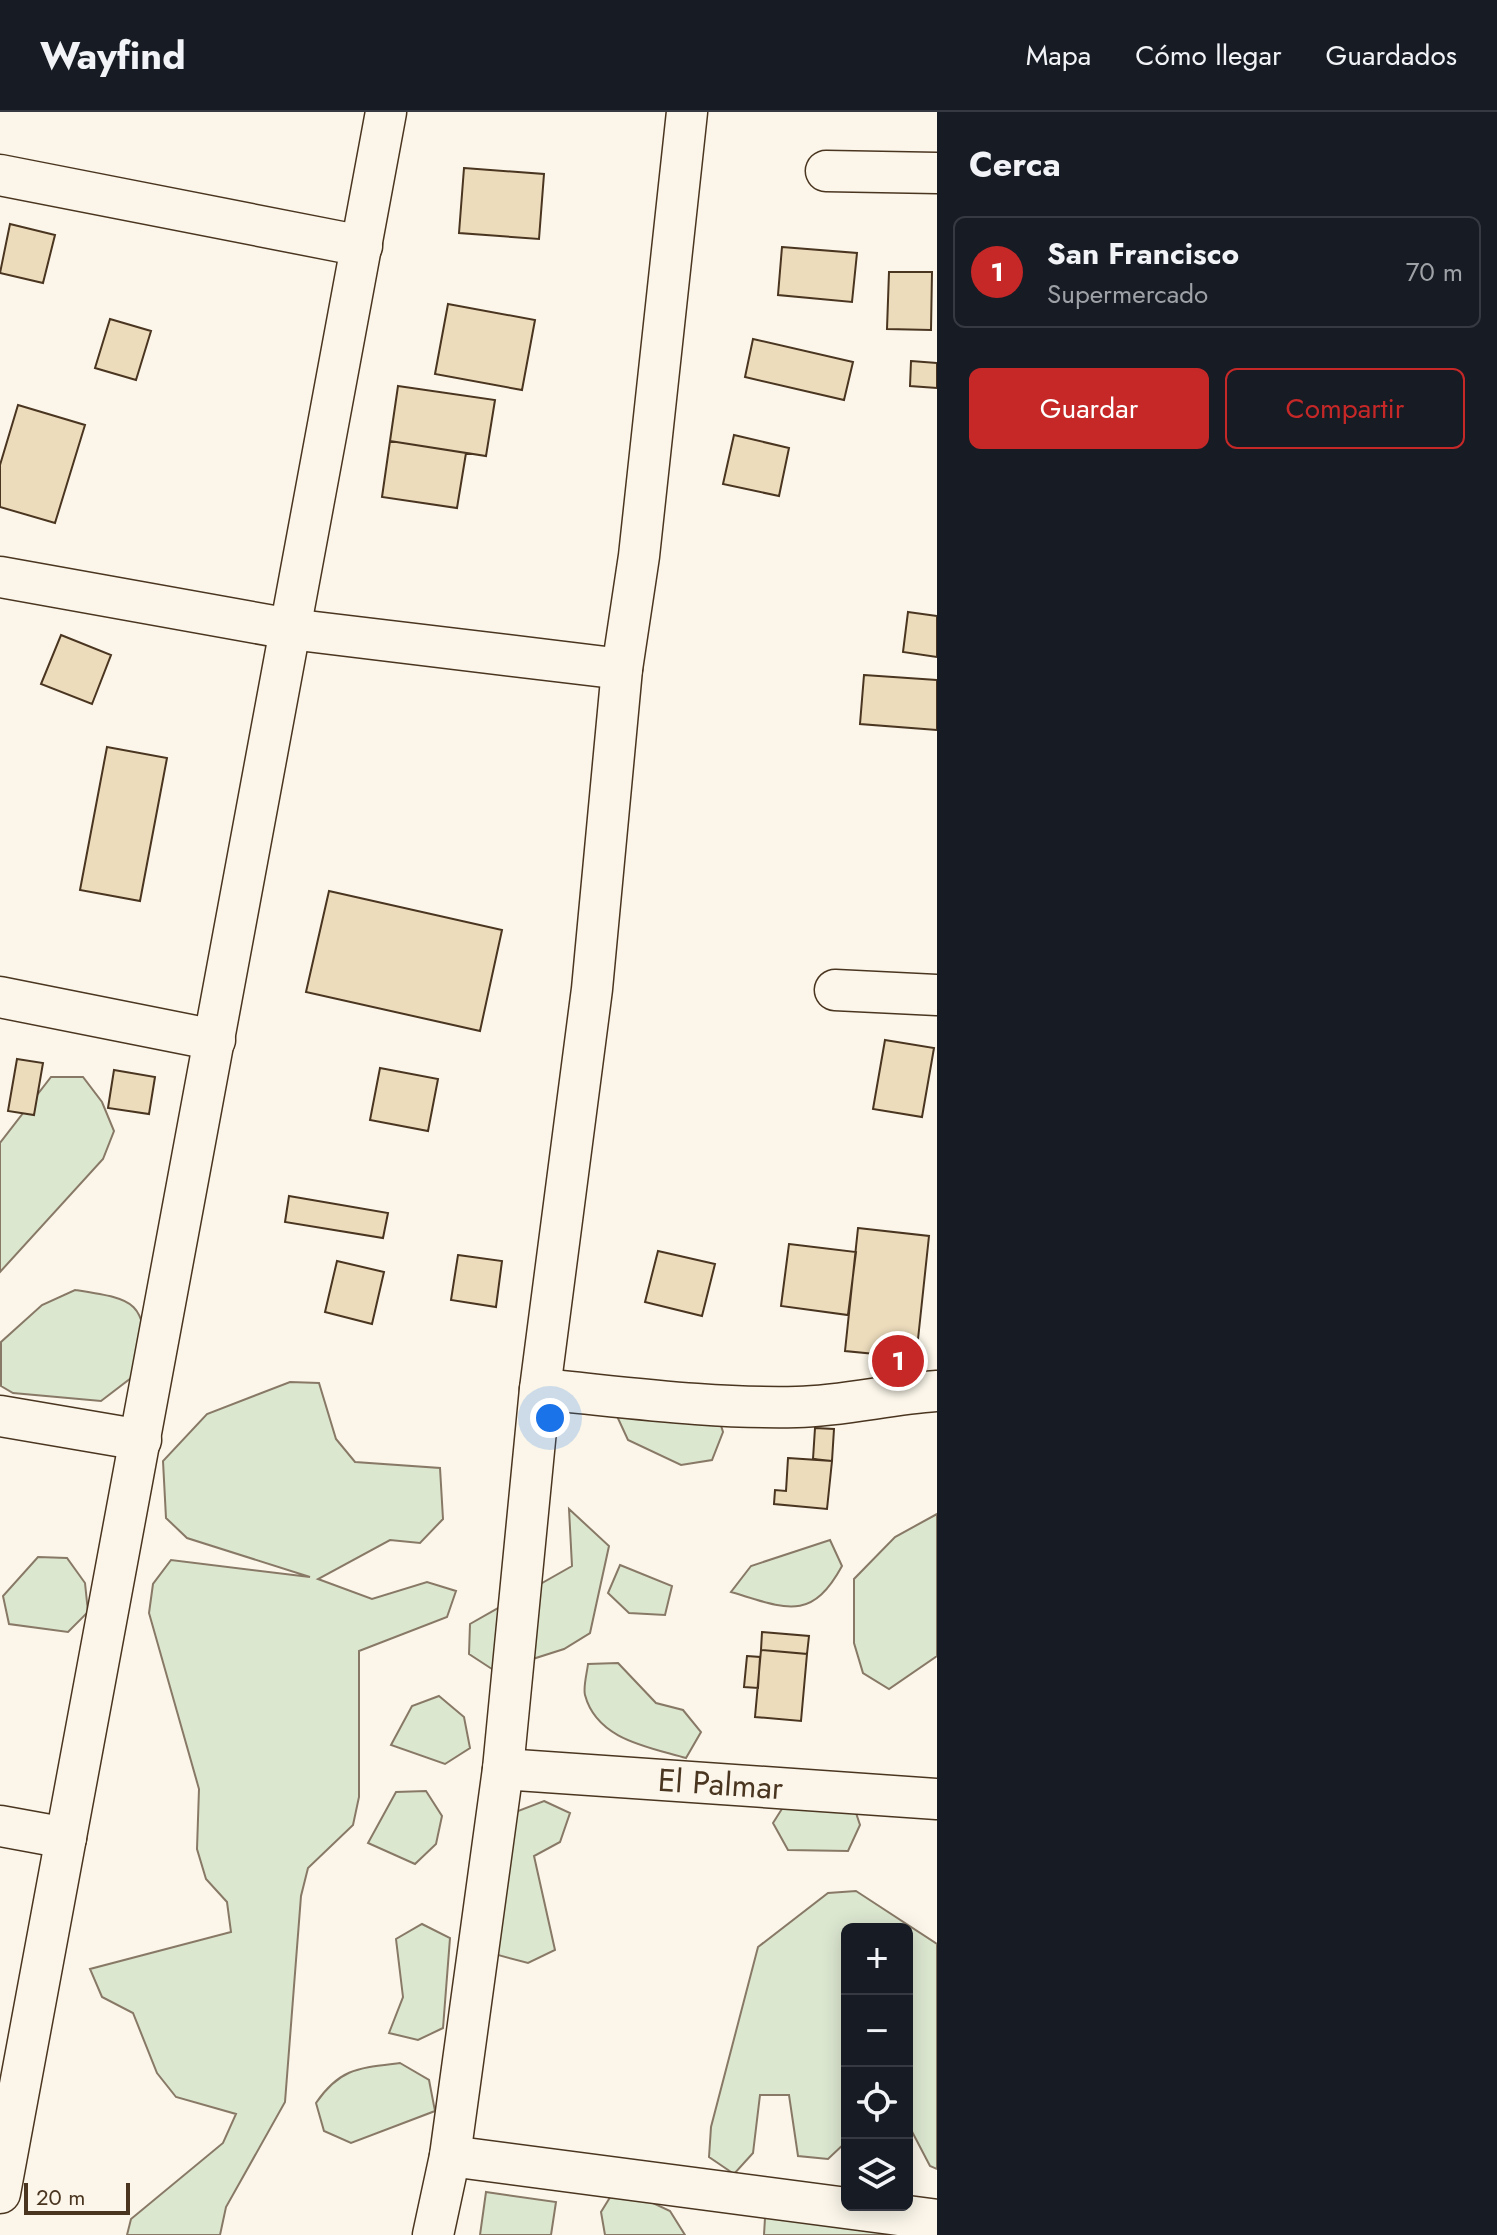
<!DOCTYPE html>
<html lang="es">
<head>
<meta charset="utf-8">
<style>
	body { margin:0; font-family:Jost,sans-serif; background:#20242c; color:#f1f3f6 }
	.controls { position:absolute; right:24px; bottom:24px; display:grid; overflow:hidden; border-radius:12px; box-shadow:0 4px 20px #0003 }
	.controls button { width:72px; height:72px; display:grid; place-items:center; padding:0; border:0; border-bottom:2px solid #363941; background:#171b24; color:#f1f3f6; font:40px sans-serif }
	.scale { position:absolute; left:24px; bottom:20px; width:106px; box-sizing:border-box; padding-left:8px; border:4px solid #4a3520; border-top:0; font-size:22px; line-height:28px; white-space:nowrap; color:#4a3520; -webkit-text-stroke:6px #fbf6e9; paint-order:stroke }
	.you { position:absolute; left:550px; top:1306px; width:28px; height:28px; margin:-20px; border:6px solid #fff; border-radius:50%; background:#1a73e8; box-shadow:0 0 0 12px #1a73e833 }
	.badge { display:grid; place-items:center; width:52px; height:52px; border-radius:50%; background:#c62828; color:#fff; font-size:26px; font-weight:700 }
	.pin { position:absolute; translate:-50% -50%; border:4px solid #fff; box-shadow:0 2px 8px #0006 }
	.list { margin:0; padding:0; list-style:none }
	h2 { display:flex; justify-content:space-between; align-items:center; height:104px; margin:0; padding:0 32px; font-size:34px }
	h2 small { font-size:26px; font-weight:400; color:#9ea1a6 }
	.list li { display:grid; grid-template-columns:52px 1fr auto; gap:24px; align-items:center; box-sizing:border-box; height:112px; margin:0 16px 16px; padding:0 16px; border:2px solid #363941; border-radius:12px }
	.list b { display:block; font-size:30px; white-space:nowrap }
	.list p { margin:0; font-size:26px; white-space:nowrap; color:#9ea1a6 }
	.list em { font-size:26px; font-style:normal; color:#9ea1a6 }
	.actions { display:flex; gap:16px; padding:24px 32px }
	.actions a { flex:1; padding:18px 0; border:2px solid #c62828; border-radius:12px; text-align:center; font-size:28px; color:#c62828 }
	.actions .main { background:#c62828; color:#fff }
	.icon { flex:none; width:44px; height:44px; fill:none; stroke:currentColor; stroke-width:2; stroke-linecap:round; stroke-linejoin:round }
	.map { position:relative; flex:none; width:937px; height:2123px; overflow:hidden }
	header { display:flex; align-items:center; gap:48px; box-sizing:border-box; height:112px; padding:0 40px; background:#171b24; border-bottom:2px solid #363941 }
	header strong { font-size:38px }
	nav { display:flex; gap:44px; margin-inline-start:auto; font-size:28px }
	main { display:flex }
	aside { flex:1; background:#171b24 }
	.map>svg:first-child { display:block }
</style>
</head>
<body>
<header>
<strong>Wayfind</strong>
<nav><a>Mapa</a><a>Cómo llegar</a><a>Guardados</a></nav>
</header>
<main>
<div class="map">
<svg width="937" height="2123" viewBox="0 0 937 2123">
	<rect width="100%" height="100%" fill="#fbf6e9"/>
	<path fill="#dce7d0" stroke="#887966" stroke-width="2" d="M51 965H83L102 990 114 1019 103 1047 0 1160V1031Z
		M75 1178C138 1188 143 1188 148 1253L101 1289 13 1281 1 1274V1230L42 1193Z
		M290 1270 319 1271 336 1327 355 1350 440 1356 443 1407 420 1431 390 1428 318 1467 372 1487 427 1470 456 1479 447 1505 359 1539V1685L353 1713 308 1756 301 1784 285 1990 226 2095 220 2123H127L131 2107 223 2031 236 2002 176 1985 157 1961 133 1901 102 1885 90 1857 231 1820 227 1790 206 1767 197 1737 199 1677 149 1501 153 1472 171 1448 310 1465 187 1426 166 1406 163 1349 207 1302Z
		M610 1289 719 1307 723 1320 712 1348 681 1353 628 1328Z
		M569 1397 609 1434 590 1521 564 1537 495 1559 469 1542 470 1512 572 1454Z
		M937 1402V1544L889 1577 863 1561 854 1531V1467L895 1425Z
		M830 1428 842 1454C811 1511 785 1496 731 1480L751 1454Z
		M38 1445 67 1446 85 1471 88 1500 68 1520 9 1512 3 1484Z
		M620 1453 672 1474 665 1503 629 1501 608 1481Z
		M618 1551 656 1591 683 1598 701 1620 686 1646C649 1635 597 1628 585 1583 583 1575 587 1561 588 1552Z
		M439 1584 464 1605 470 1636 445 1652 391 1633 412 1594Z
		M804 1662 851 1686 860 1713 848 1739 788 1738 773 1711Z
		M426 1679 442 1704 436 1732 415 1752 368 1731 396 1680Z
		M544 1689 570 1701 560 1730 534 1744 555 1838 528 1851 498 1843 487 1816 500 1726 518 1699Z
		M856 1779 937 1832V2057L930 2054 907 2010V1817H847V2029L828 2047 798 2044 789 1983H760L753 2041 734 2062 709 2045 711 2015 758 1835 828 1781Z
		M422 1812 450 1826 443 1916 418 1928 389 1921 403 1885 396 1827Z
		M400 1951 429 1968 435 1999 351 2031 324 2019 316 1991C340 1956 359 1956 400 1951Z
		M617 2074 670 2099 685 2123H605L601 2100Z
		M486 2080 556 2090 551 2123H480Z
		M793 2094 879 2111 890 2123H764L765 2106Z"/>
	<path fill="#ecdcbc" stroke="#4a3520" stroke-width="2" d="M464 56 544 62 539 127 459 121Z
		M10 112 55 123 43 171 0 161Z
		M782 135 857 141 852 190 778 183Z
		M889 160H932L931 218 887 217Z
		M448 192 535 208 522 278 435 262Z
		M110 207 151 219 136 268 95 256Z
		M753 227 853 250 844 288 745 265Z
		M911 249 937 251V276L910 274Z
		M398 274 495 288 486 344 390 329Z
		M18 293 85 313 55 411 0 395V353Z
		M734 323 789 336 779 384 723 372Z
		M390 329 466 341 457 396 382 385Z
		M908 500 937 504V545L903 540Z
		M61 523 111 543 92 592 41 572Z
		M864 563 937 568V618L860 612Z
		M107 635 167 646 140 789 80 778Z
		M329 779 502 818 480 919 306 880Z
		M885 928 934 936 922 1005 873 997Z
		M17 947 43 951 34 1003 8 999Z
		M380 956 438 967 428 1019 370 1008Z
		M114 958 155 965 149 1002 108 996Z
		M289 1084 388 1101 383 1126 285 1110Z
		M858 1116 929 1124 916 1246 845 1239Z
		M789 1132 856 1140 848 1203 781 1194Z
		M658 1139 715 1152 702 1204 645 1190Z
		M458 1143 502 1149 496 1195 451 1188Z
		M337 1149 384 1160 372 1212 325 1200Z
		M815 1316 834 1317 832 1349 813 1347Z
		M788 1346 832 1349 827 1397 774 1392 775 1378 786 1379Z
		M762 1520 809 1524 807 1542 761 1538Z
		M761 1538 807 1542 801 1609 755 1605Z
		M747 1544 760 1545 758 1576 744 1575Z"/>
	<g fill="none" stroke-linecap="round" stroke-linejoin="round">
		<g stroke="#4a3520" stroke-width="43">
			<g id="minor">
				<path d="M826 59 937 61"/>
				<path d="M0 63 362 134"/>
				<path d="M0 465 290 517 622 557"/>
				<path d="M835 878 937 883"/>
				<path d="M0 885 215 928"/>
				<path d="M540 1277C625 1285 712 1297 797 1295 844 1294 890 1282 937 1279"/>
				<path d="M0 1304 141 1328"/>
				<path id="s1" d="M503 1657 937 1687"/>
				<path d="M0 1714 66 1726"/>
				<path d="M450 2044 937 2108"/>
				<path d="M0 2081 386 0"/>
				<path d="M433 2123 450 2044 503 1657 540 1277 592 877 622 557 639 444 687 0"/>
			</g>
		</g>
		<use href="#minor" stroke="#fbf6e9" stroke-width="40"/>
	</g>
	<g text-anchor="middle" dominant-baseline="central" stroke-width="6" stroke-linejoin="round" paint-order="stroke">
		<g font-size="32" fill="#4a3520" stroke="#fbf6e9">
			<text stroke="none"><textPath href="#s1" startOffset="218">El Palmar</textPath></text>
		</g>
	</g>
</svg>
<div class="controls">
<button>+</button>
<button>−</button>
<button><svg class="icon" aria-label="locate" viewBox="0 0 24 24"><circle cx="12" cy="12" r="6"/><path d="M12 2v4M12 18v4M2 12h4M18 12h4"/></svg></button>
<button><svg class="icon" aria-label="layers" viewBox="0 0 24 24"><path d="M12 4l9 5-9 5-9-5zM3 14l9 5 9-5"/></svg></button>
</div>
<div class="scale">20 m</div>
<div class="you"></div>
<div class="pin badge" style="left:898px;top:1249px">1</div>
</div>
<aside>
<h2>Cerca<small></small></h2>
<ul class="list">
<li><span class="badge">1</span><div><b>San Francisco</b><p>Supermercado</p></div><em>70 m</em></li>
</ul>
<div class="actions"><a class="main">Guardar</a><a>Compartir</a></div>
</aside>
</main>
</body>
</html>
